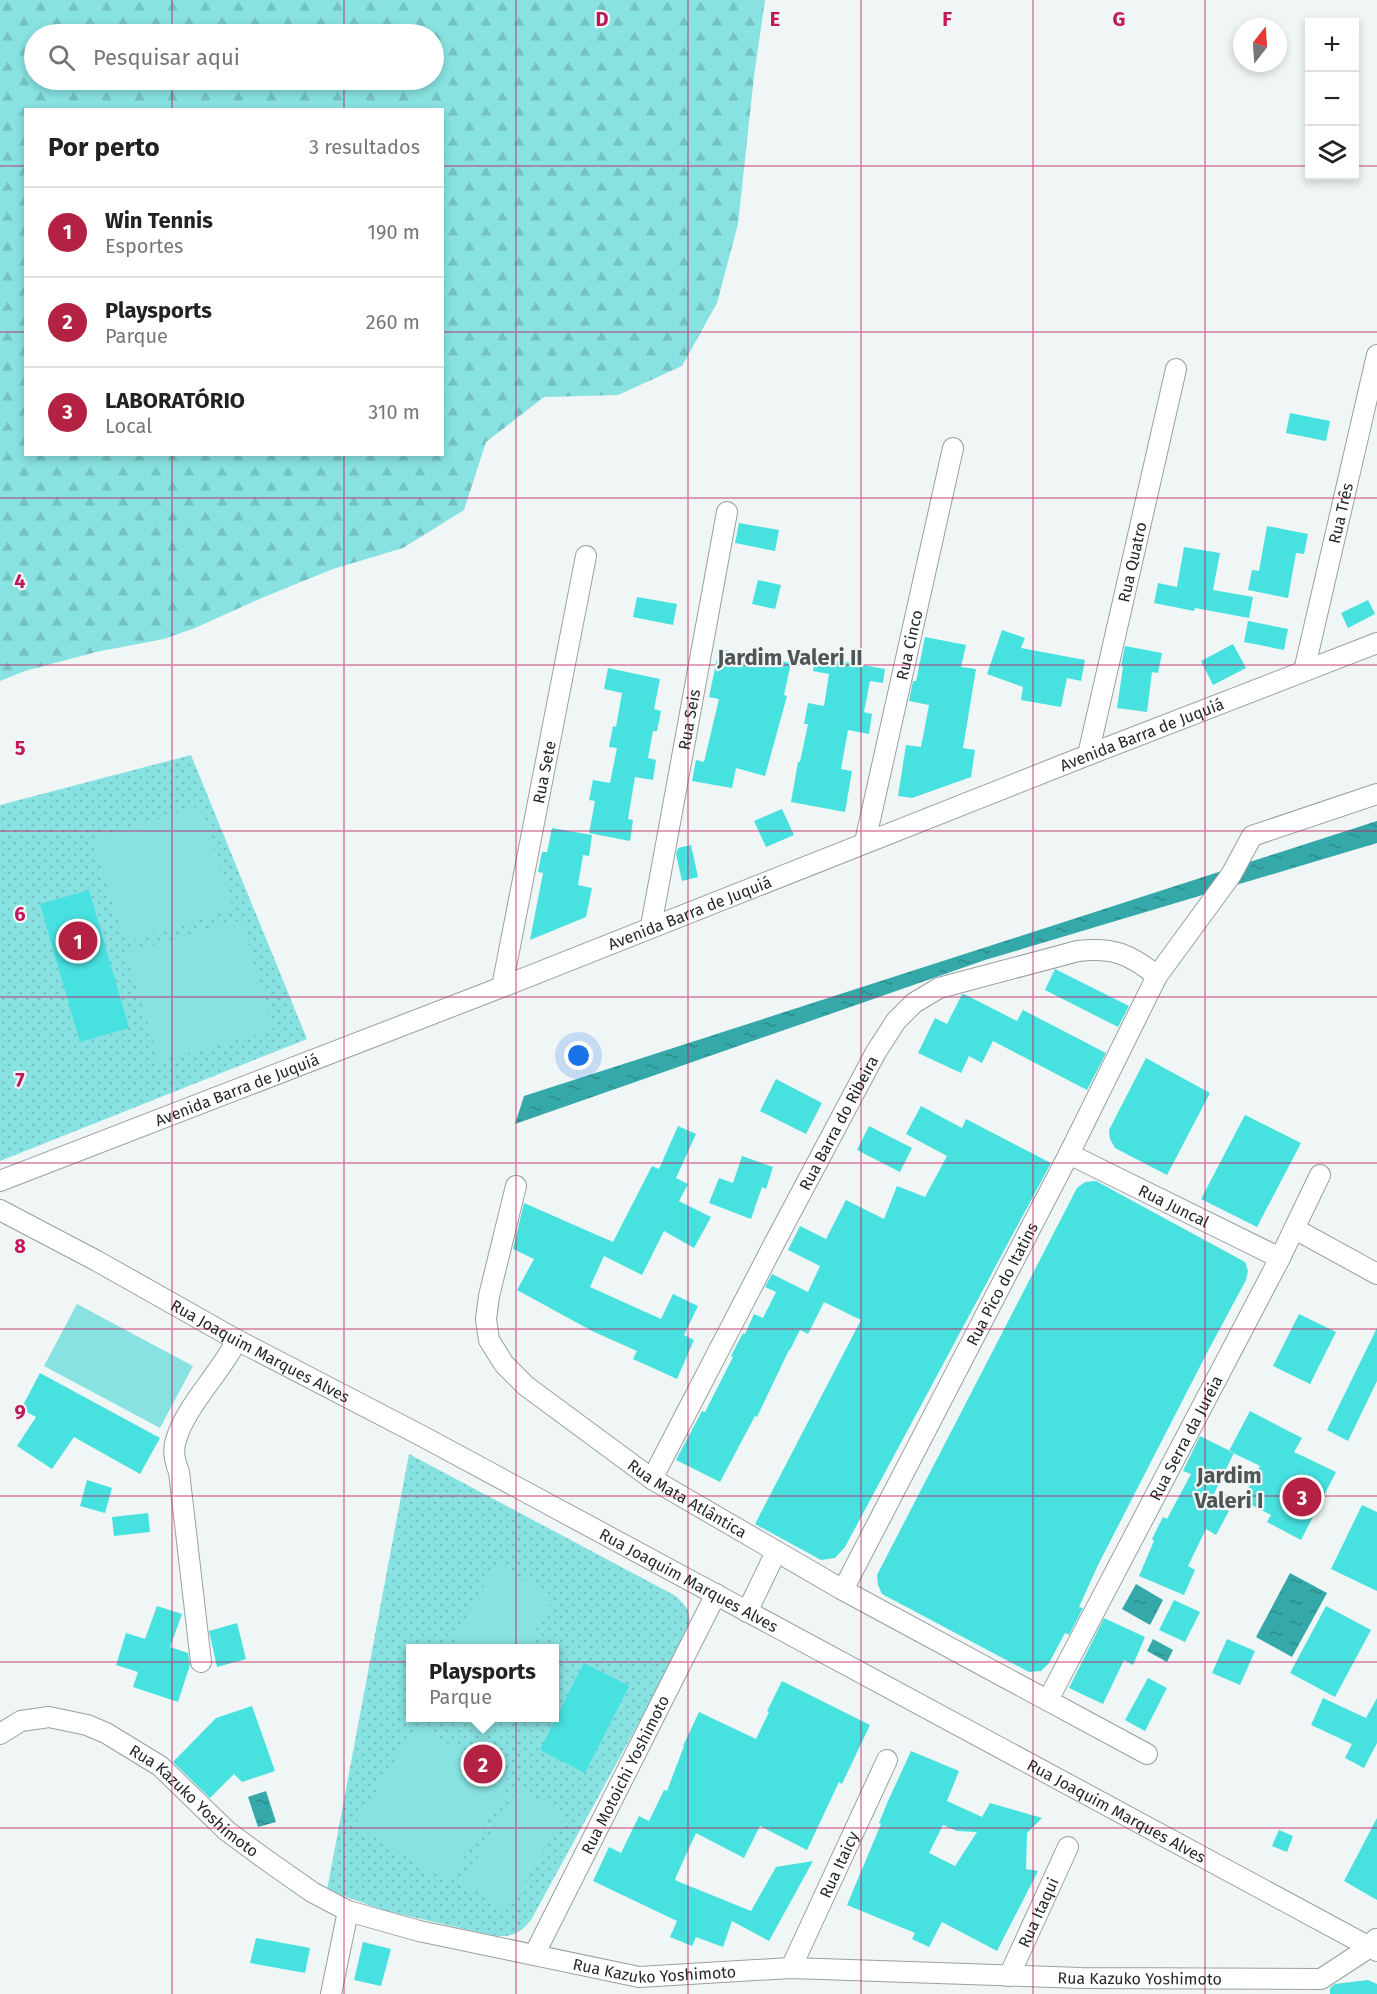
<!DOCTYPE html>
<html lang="pt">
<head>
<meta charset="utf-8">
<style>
	body { margin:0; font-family:"Fira Sans",sans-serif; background:#f2f2f2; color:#222 }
	.controls { position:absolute; right:18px; top:18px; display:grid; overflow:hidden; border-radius:0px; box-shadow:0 3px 9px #0003 }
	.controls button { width:54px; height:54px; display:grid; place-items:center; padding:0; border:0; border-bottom:2px solid #e0e0e0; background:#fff; color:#222; font:30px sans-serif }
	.compass { position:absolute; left:1233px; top:18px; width:54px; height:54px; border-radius:50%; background:#fff; box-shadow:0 3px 9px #0003; rotate:17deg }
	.you { position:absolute; left:579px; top:1056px; width:21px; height:21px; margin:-15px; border:4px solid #fff; border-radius:50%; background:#1a73e8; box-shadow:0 0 0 9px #1a73e833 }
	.badge { display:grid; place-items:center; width:39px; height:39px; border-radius:50%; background:#b32143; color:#fff; font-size:20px; font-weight:700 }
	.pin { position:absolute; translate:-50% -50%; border:3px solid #fff; box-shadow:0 2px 6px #0006 }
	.popup { position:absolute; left:406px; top:1644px; width:153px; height:78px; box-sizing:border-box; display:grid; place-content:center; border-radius:0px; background:#fff; filter:drop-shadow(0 2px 4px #0005); font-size:20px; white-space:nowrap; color:#767676 }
	.popup b { font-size:22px; color:#222 }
	.popup::after { content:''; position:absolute; left:50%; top:100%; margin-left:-12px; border:12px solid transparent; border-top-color:#fff }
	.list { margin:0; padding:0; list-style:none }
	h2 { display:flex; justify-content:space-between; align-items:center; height:78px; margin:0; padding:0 24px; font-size:26px }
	h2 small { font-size:20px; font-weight:400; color:#767676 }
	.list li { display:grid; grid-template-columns:39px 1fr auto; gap:18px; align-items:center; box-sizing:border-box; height:90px; padding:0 24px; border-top:2px solid #e0e0e0 }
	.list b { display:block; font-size:22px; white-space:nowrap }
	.list p { margin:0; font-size:20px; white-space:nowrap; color:#767676 }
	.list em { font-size:20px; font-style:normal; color:#767676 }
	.icon { flex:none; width:33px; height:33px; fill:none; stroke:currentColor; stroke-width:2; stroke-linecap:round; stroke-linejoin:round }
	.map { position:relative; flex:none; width:1377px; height:1994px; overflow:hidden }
	.search { position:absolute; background:#fff; box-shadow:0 3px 9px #0003; left:24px; top:24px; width:420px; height:66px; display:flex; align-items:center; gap:15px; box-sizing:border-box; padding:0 21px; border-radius:33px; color:#767676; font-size:22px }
	.panel { position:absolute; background:#fff; box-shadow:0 3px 9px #0003; left:24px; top:108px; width:420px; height:348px; border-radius:0px }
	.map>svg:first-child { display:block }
</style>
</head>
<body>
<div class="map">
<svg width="1377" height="1994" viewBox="0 0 1377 1994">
	<defs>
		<pattern id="forest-firs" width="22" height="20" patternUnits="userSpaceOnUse" patternTransform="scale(1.5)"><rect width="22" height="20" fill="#87e2e1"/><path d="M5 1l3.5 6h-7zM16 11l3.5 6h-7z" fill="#74c2c1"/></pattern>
		<pattern id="park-dots" width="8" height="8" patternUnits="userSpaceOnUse" patternTransform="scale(1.5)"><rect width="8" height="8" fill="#87e2e1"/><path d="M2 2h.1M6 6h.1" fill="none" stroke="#74c2c1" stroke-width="1.8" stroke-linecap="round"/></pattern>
		<pattern id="water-ripples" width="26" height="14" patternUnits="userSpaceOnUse" patternTransform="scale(1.5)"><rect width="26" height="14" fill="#35a9a9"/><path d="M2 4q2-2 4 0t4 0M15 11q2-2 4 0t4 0" fill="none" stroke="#2d8a8a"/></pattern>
	</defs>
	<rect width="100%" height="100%" fill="#eff6f5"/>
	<path fill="url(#forest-firs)" fill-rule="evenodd" d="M0 0H765L754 76 738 224 717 303 682 366 618 395 544 397 486 442 464 510 403 548 333 569 264 597 195 628 164 639 96 652 25 671 0 681ZM34 34H434V80H34ZM26 110H442V454H26Z"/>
	<path fill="url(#park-dots)" fill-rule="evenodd" d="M191 755 307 1039 0 1161V805Z
		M409 1454 674 1595C690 1608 694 1617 685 1638L531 1920C519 1935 509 1938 491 1935L386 1911 327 1890ZM411 1648H555V1718H411Z"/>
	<path fill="#87e2e1" d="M199 806 233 908 126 942 93 840Z
		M242 920 273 1030 159 1061 127 952Z
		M77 1304 193 1366 160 1428 44 1366Z
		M495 1565 554 1596 526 1648H451Z
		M417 1725 511 1782 449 1882 355 1825Z
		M518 1788 565 1815 508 1910 462 1883Z"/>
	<path fill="url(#water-ripples)" d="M1377 821V843L985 960 515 1124 524 1096Z
		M1290 1573 1327 1593 1292 1657 1256 1637Z
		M1136 1584 1163 1600 1150 1625 1122 1609Z
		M1153 1639 1173 1650 1167 1662 1147 1651Z
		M266 1791 276 1822 258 1827 248 1797Z"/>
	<path fill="#47e1e0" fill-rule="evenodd" d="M1290 413 1330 421 1326 441 1286 433Z
		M739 523 779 530 775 551 735 543Z
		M1267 526 1308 534 1304 554 1296 553 1288 598 1248 590 1252 570 1259 571Z
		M1184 547 1220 553 1213 590 1253 597 1249 618 1195 608 1194 611 1154 603 1158 583 1177 587Z
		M758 580 781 585 775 609 752 604Z
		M637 597 677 604 673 625 633 617Z
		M1368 600 1375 614 1348 628 1341 613Z
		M1248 621 1288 629 1284 650 1244 642Z
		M1002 630 1025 638 1021 648 1085 660 1081 681 1067 678 1061 707 1021 700 1023 687 987 674Z
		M925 637 966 645 961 667 976 669 963 748 975 750 971 777 912 798 898 796 906 745 921 747 929 705 909 701 913 681H916Z
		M1233 644 1246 668 1213 685 1201 661Z
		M1125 646 1162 653 1158 673 1152 672 1147 712 1117 708 1123 667 1121 666Z
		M719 649 791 663 784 695 787 696 765 776 736 768 732 788 692 781 696 760 704 762 719 699 709 697Z
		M816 657 885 669 883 683 870 681 864 712 872 714 869 734 848 730 841 769 852 771 845 812 791 802 798 762H800L808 724H804L808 703 824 706 829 674 813 671Z
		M608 668 660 679 654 709 661 711 657 731H653L648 758 656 760 653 780 635 777 628 819 633 820 630 841 589 833 595 801 589 800 593 780 610 783 617 748 609 747 613 726 616 727 622 693 604 689Z
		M782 809 794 835 766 847 754 821Z
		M552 828 592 835 589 856 583 855 578 885 592 888 586 917 530 940 543 873 538 872 542 852H547Z
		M691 845 698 877 682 881 676 854 678 848Z
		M89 890 129 1028 80 1042 40 904Z
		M1055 969 1129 1006 1118 1027 1045 990Z
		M962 994H964L1017 1021 1023 1010 1106 1053 1087 1090 993 1041 982 1063 969 1056 961 1073 918 1053 935 1018 947 1024Z
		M1146 1058 1210 1093 1167 1175 1115 1148 1110 1139 1109 1130Z
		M776 1079 822 1103 806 1134 760 1111Z
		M921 1106 962 1128 966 1119 1051 1163 845 1547 835 1558 821 1560 755 1524 861 1320 824 1302 808 1334 800 1330 790 1350H789L757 1417 755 1416 720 1482 676 1460 702 1411 705 1412 733 1357 731 1356 743 1333 745 1334 754 1314 763 1318 776 1292 765 1287 772 1274 808 1292 820 1266 788 1250 800 1226 826 1239 846 1200 884 1219 897 1186 925 1197 947 1156 906 1134Z
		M1245 1115 1301 1143 1257 1227 1201 1199Z
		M678 1126 696 1134 676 1178 688 1184 679 1201 711 1217 694 1248 664 1231 642 1275 604 1256 590 1287 661 1319 673 1294 698 1306 684 1335 694 1340 677 1379 633 1359 637 1351 592 1331 517 1290 534 1259 513 1249 524 1203 613 1242 652 1166 659 1169Z
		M869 1126 912 1148 900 1172 857 1150Z
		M742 1156 773 1167 766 1189 762 1187 751 1219 709 1203 719 1178 733 1183Z
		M1096 1181 1245 1262 1248 1271 1246 1280 1209 1349 1098 1565 1079 1607 1083 1608 1069 1635 1065 1633 1049 1663 1041 1671 1029 1672 882 1594 878 1585 877 1575 1077 1188 1085 1182Z
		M1299 1314 1336 1332 1310 1384 1273 1366Z
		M1377 1328V1381L1348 1441 1327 1430Z
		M40 1373 160 1438 140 1474 74 1437 52 1469 17 1446 36 1417 21 1409Z
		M1250 1411 1302 1438 1294 1452 1336 1472 1301 1540 1267 1522 1271 1515 1242 1500 1260 1466 1229 1451Z
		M1200 1436 1234 1453 1210 1502 1229 1511 1216 1535 1206 1529 1188 1566 1195 1570 1184 1595 1139 1576 1154 1541 1152 1539 1163 1517 1167 1519 1191 1474 1183 1471Z
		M87 1480 112 1488 105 1513 80 1506Z
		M1362 1505 1377 1512V1591L1331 1569Z
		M148 1513 150 1532 114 1536 112 1517Z
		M1174 1600 1200 1612 1185 1642 1159 1630Z
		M157 1606 182 1614 170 1647 188 1653 190 1665 178 1702 133 1687 138 1672 116 1665 126 1633 145 1639Z
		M1326 1606 1371 1630 1335 1697 1290 1673Z
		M1104 1618 1145 1637 1133 1665 1124 1660 1103 1704 1069 1688Z
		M237 1623 246 1659 217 1667 209 1631Z
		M1227 1639 1255 1651 1240 1685 1212 1673Z
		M584 1663 629 1686 585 1773 540 1750Z
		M1148 1678 1167 1688 1145 1731 1125 1720Z
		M782 1681 870 1725 842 1784 839 1782 807 1850 760 1826 744 1858 696 1833 675 1879 677 1881 751 1911 776 1867 813 1861 769 1941 732 1921 723 1947 696 1937 692 1946 670 1937 677 1921 593 1881 609 1847 621 1853 639 1816 649 1821 664 1790 667 1791 684 1746H683L699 1712 756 1739 769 1712 767 1711Z
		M1323 1698 1366 1718 1377 1698V1743L1364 1768 1345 1758 1352 1744 1311 1725Z
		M252 1706 275 1771 242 1782 234 1774 210 1798 173 1762 216 1718Z
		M911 1751 959 1771 947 1801 982 1817 990 1803 1042 1818 1027 1833 1026 1869 1038 1871 997 1951 942 1922 929 1947 912 1939 915 1933 847 1905 881 1824 879 1823 888 1801ZM943 1825 957 1831 977 1832 955 1866 929 1853Z
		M1377 1818V1900L1344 1881Z
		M1279 1830 1293 1836 1287 1852 1272 1846Z
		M256 1938 310 1948 305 1973 250 1963Z
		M363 1942 391 1949 381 1986 354 1980Z
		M1368 1980 1377 1984V1994H1330V1988L1335 1984Z"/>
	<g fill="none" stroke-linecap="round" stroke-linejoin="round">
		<g stroke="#99a09f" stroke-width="22">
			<g id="minor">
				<path id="s1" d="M1304 671 1377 355"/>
				<path id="s2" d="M1088 755 1176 369"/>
				<path id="s3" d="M865 842 953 448"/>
				<path id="s4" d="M651 926 727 512"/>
				<path id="s5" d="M502 987 586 556"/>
				<path id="s6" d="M1069 1154 1280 1258"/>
				<path id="s7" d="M0 1181 502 987 1088 755 1377 643"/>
				<path id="s8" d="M516 1186 489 1296 486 1319 489 1340 504 1364 526 1386 652 1479 843 1590 1147 1754"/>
				<path id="s9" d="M0 1210 97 1261 237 1340 422 1436 1377 1951"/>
				<path d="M1295 1229 1377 1274"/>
				<path id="s10" d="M652 1479 775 1242 876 1052 896 1021 914 1003 939 988 1078 951C1113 947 1130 954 1157 976"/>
				<path id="s11" d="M843 1590 1069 1154 1157 976 1231 875 1252 836 1377 794"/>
				<path d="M747 1612 776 1552"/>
				<path d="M201 1662 179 1472C175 1462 172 1451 176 1440 185 1407 221 1372 237 1340"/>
				<path id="s12" d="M1048 1700 1280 1258 1320 1175"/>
				<path id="s13" d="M0 1734 21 1721 49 1717 87 1725 106 1733 160 1766 227 1831 265 1859 312 1892 348 1911 419 1931 639 1977 791 1968 1081 1978 1321 1979 1370 1947 1376 1939"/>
				<path id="s14" d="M534 1955 716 1594"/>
				<path id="s15" d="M791 1968 887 1760"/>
				<path id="s16" d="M1009 1976 1068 1847"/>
				<path d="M331 1994 348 1911"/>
			</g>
		</g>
		<use href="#minor" stroke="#fff" stroke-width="20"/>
	</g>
	<path fill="none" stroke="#c2185b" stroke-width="1.5" stroke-opacity="0.55" d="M172 0V34M344 0V34M516 0V1994M688 0V1994M861 0V1994M1033 0V1994M1205 0V1994M172 80V110M344 80V110M0 166H26M442 166H1310M1354 166H1377M0 332H26M442 332H1377M172 454V1994M344 454V1994M0 498H1377M0 665H1377M0 831H1377M0 997H1377M0 1163H1377M0 1329H1377M0 1496H1377M0 1662H1377M0 1828H1377"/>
	<g text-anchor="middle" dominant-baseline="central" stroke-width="4.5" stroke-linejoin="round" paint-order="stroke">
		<g font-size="16" fill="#262929" stroke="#eff6f5">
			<text stroke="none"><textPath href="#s1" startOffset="162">Rua Três</textPath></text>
			<text stroke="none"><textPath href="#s2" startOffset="198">Rua Quatro</textPath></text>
			<text stroke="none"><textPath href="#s3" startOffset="202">Rua Cinco</textPath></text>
			<text stroke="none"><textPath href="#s4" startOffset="210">Rua Seis</textPath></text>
			<text stroke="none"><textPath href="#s7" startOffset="1226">Avenida Barra de Juquiá</textPath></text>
			<text stroke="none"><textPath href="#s5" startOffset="219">Rua Sete</textPath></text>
			<text stroke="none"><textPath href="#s7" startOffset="740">Avenida Barra de Juquiá</textPath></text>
			<text stroke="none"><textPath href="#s7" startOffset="254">Avenida Barra de Juquiá</textPath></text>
			<text stroke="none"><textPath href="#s10" startOffset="402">Rua Barra do Ribeira</textPath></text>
			<text stroke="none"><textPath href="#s6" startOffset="117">Rua Juncal</textPath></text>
			<text stroke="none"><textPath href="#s11" startOffset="345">Rua Pico do Itatins</textPath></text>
			<text stroke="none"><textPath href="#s9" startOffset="296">Rua Joaquim Marques Alves</textPath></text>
			<text stroke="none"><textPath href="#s12" startOffset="296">Rua Serra da Juréia</textPath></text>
			<text stroke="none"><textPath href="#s8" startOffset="414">Rua Mata Atlântica</textPath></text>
			<text stroke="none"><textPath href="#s9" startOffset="782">Rua Joaquim Marques Alves</textPath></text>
			<text stroke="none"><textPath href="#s14" startOffset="202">Rua Motoichi Yoshimoto</textPath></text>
			<text stroke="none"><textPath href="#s13" startOffset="224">Rua Kazuko Yoshimoto</textPath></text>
			<text stroke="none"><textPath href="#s9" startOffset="1268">Rua Joaquim Marques Alves</textPath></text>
			<text stroke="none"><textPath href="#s15" startOffset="114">Rua Itaicy</textPath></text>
			<text stroke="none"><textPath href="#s16" startOffset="70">Rua Itaqui</textPath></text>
			<text stroke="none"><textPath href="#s13" startOffset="728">Rua Kazuko Yoshimoto</textPath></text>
			<text stroke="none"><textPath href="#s13" startOffset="1214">Rua Kazuko Yoshimoto</textPath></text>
		</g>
		<g font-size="22" font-weight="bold" fill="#4f5555" stroke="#eff6f5">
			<text x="790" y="657">Jardim Valeri II</text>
			<text x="1229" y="1475">Jardim<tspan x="1229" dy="25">Valeri I</tspan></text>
		</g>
	</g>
	<g font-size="20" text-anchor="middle" font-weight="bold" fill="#c2185b" stroke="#eff6f5" stroke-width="4.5" stroke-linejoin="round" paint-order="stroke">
		<text x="602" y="26">D</text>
		<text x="775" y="26">E</text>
		<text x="947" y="26">F</text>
		<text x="1119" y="26">G</text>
		<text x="20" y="588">4</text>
		<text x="20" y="755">5</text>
		<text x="20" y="921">6</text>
		<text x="20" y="1087">7</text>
		<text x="20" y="1253">8</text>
		<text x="20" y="1419">9</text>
	</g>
</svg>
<div class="controls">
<button>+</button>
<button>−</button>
<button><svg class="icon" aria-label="layers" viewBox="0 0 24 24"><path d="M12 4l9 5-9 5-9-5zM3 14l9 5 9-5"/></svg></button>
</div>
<svg class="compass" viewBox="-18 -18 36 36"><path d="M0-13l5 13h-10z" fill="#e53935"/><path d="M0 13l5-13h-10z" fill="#767676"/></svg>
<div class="you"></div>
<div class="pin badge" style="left:78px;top:941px">1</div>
<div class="pin badge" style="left:483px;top:1764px">2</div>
<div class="popup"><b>Playsports</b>Parque</div>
<div class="pin badge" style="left:1302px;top:1497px">3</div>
<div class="search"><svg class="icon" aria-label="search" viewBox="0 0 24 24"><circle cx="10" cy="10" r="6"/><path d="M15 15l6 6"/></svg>Pesquisar aqui</div>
<section class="panel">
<h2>Por perto<small>3 resultados</small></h2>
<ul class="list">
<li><span class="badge">1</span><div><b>Win Tennis</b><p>Esportes</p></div><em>190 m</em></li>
<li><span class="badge">2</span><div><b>Playsports</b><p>Parque</p></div><em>260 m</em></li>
<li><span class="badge">3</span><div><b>LABORATÓRIO</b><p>Local</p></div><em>310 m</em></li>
</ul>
</section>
</div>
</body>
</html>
